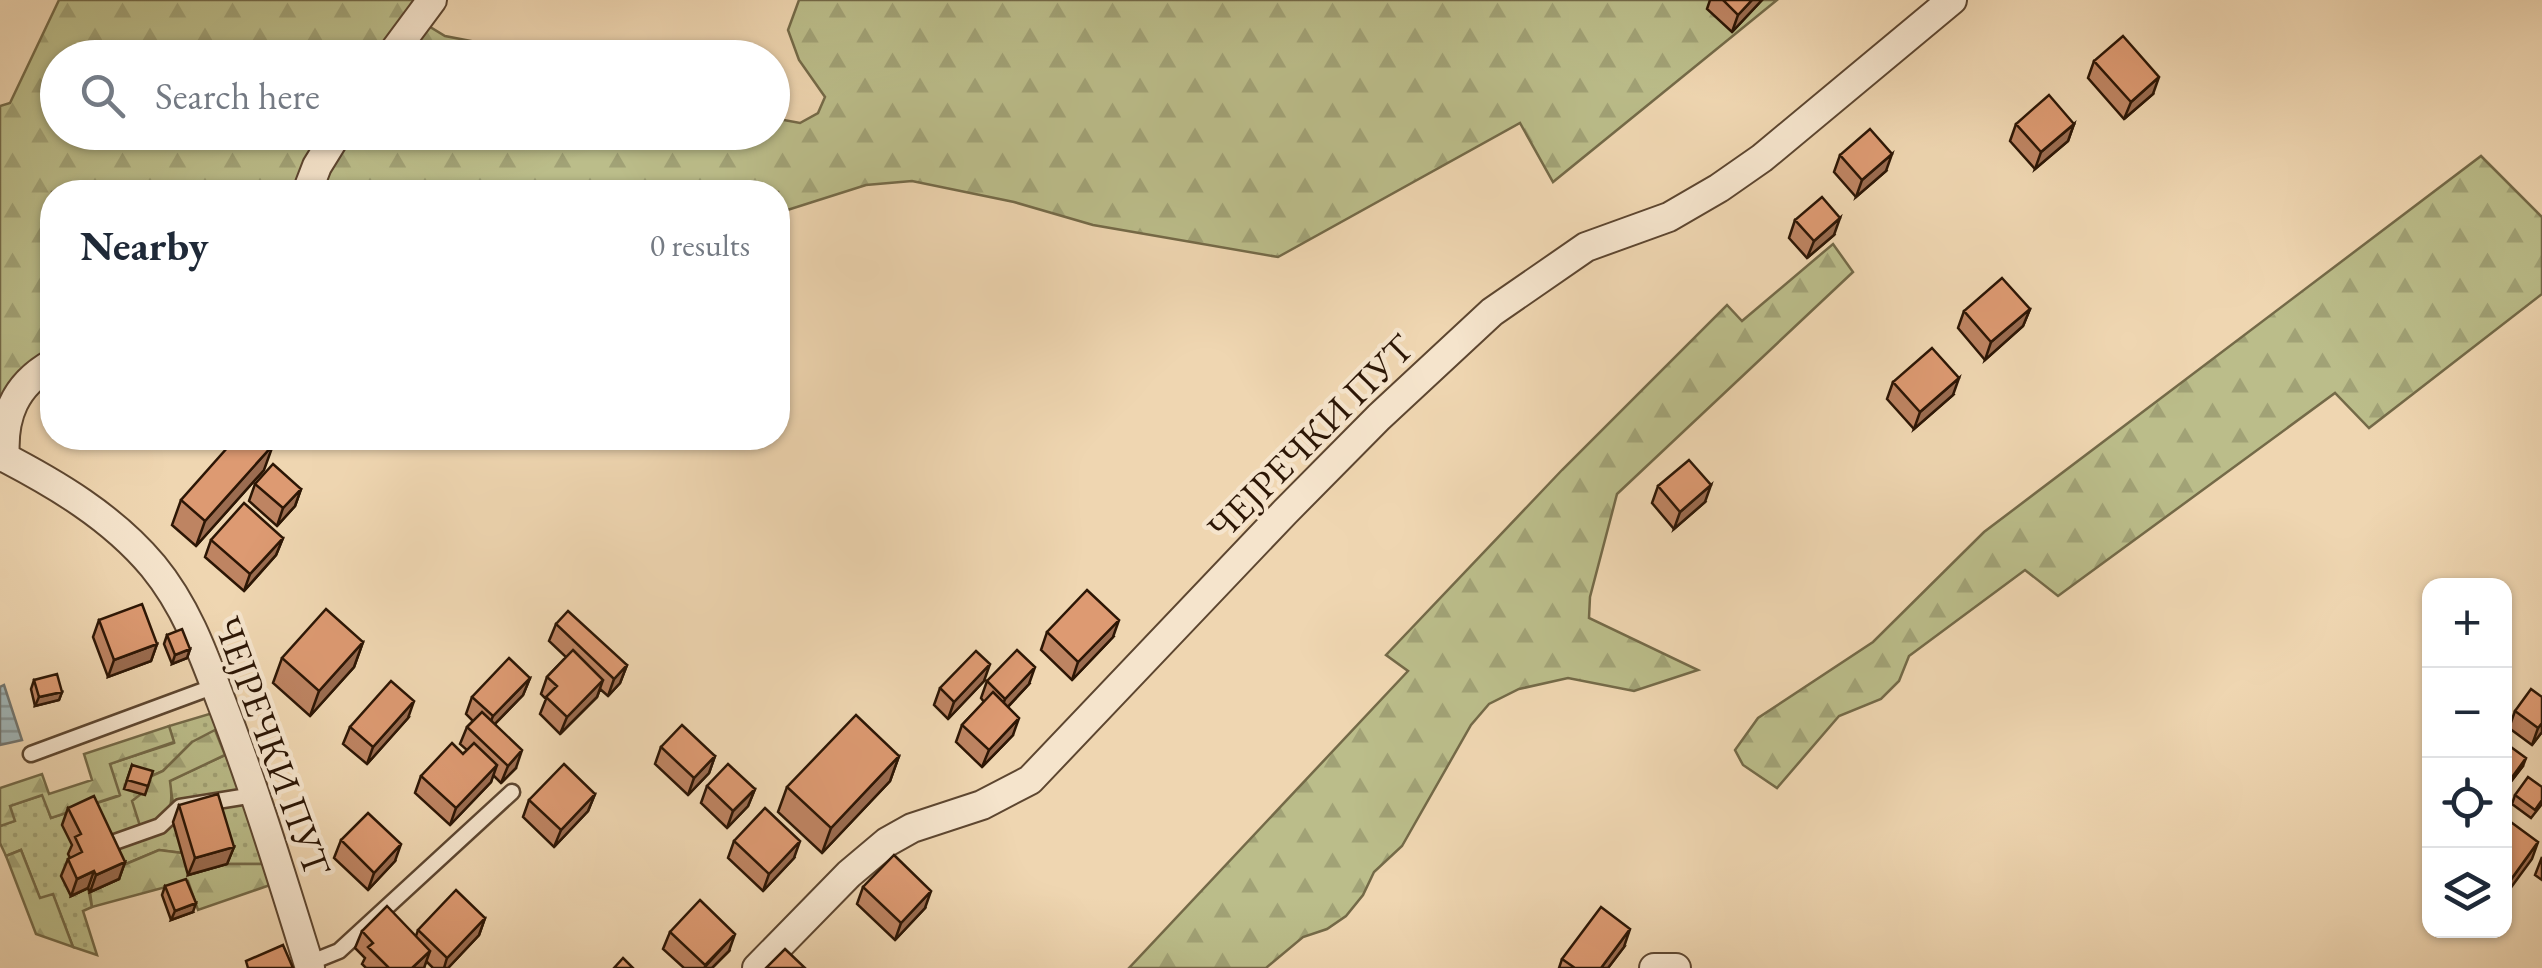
<!DOCTYPE html>
<html lang="en">
<head>
<meta charset="utf-8">
<style>
	body { margin:0; font-family:"EB Garamond",serif; background:#f2f2f3; color:#1f2937 }
	.controls { position:absolute; right:30px; bottom:30px; display:grid; overflow:hidden; border-radius:20px; box-shadow:0 2px 8px #0004 }
	.controls button { width:90px; height:90px; display:grid; place-items:center; padding:0; border:0; border-bottom:2px solid #e0e1e3; background:#fff; color:#1f2937; font:50px sans-serif }
	.list { margin:0; padding:0; list-style:none }
	h2 { display:flex; justify-content:space-between; align-items:center; height:130px; margin:0; padding:0 40px; font-size:42px }
	h2 small { font-size:32px; font-weight:400; color:#747a83 }
	.icon { flex:none; width:55px; height:55px; fill:none; stroke:currentColor; stroke-width:2; stroke-linecap:round; stroke-linejoin:round }
	.map { position:relative; flex:none; width:2542px; height:968px; overflow:hidden }
	.search { position:absolute; background:#fff; box-shadow:0 2px 8px #0004; left:40px; top:40px; width:750px; height:110px; display:flex; align-items:center; gap:25px; box-sizing:border-box; padding:0 35px; border-radius:55px; color:#747a83; font-size:38px }
	.panel { position:absolute; background:#fff; box-shadow:0 2px 8px #0004; left:40px; top:180px; width:750px; height:270px; border-radius:40px }
	.map>svg:first-child { display:block }
</style>
</head>
<body>
<div class="map">
<svg width="2542" height="968" viewBox="0 0 2542 968">
	<defs>
		<pattern id="grass-dots" width="8" height="8" patternUnits="userSpaceOnUse" patternTransform="scale(2.5)"><rect width="8" height="8" fill="#bbbd8a"/><path d="M2 2h.1M6 6h.1" fill="none" stroke="#a1a276" stroke-width="1.8" stroke-linecap="round"/></pattern>
		<pattern id="forest-firs" width="22" height="20" patternUnits="userSpaceOnUse" patternTransform="scale(2.5)"><rect width="22" height="20" fill="#bbbd8a"/><path d="M5 1l3.5 6h-7zM16 11l3.5 6h-7z" fill="#a1a276"/></pattern>
		<pattern id="water-rules" width="6" height="5" patternUnits="userSpaceOnUse" patternTransform="scale(2.5)"><rect width="6" height="5" fill="#a0b6b8"/><path d="M0 2.5h6" fill="none" stroke="#839394"/></pattern>
	</defs>
	<rect width="100%" height="100%" fill="#efd6b1"/>
	<filter id="stains"><feTurbulence type="fractalNoise" baseFrequency=".002" numOctaves="4"/><feColorMatrix values="0 0 0 0 .2 0 0 0 0 .09 0 0 0 0 .02 0 0 0 .5 -.17"/></filter>
	<radialGradient id="worn" r=".72"><stop offset=".6" stop-color="#630" stop-opacity="0"/><stop offset="1" stop-color="#630" stop-opacity=".3"/></radialGradient>
	<path fill="url(#grass-dots)" stroke="#746a48" stroke-width="2.5" fill-rule="evenodd" d="M216 712 264 864H227L212 811 182 853 159 850 114 869 74 851 76 870 62 877 71 896 88 888 92 907 83 911 97 955 73 947 53 895 40 899 21 850 6 856 0 843V826L14 821 9 806 43 795 51 818 119 796 109 764 174 743 169 726ZM192 742 225 755 169 781 173 802 145 795 150 780 147 778 163 771Z"/>
	<path fill="url(#forest-firs)" stroke="#746a48" stroke-width="2.5" d="M59 0H417L409 14 445 36 555 57 58 58V132H772L773 118 800 123 818 113 825 97 799 60 788 30 799 0H1777L1553 182 1520 123 1278 257 1093 225 1014 202 912 181 866 185 778 213V192H52V375L0 419V106L10 103Z
		M2481 156 2542 217V294L2369 428 2335 393 2058 596 2025 570 1909 656 1899 681 1881 699 1839 716 1777 788 1743 765 1735 750 1758 718 1873 642 1984 532Z
		M1833 244 1853 272 1617 494 1590 597 1589 618 1698 670 1634 691 1568 678 1519 689 1489 704 1471 725 1402 846 1374 872 1363 895 1346 916 1327 929 1303 937 1266 968H1129L1408 671 1386 655 1562 470 1727 305 1742 321Z
		M169 726 174 742 110 764 120 795 51 818 42 795 10 806 15 821 0 826V788L42 774 49 794 92 780 84 754Z
		M215 730 225 755 170 781C175 814 168 814 140 826L132 801 141 794H145L150 781 145 779 163 771 192 742Z
		M21 850 40 898 53 894 73 947 36 934 6 856Z
		M159 850 182 853 189 875 227 864H264L273 884 198 910 188 881 92 907 90 892 119 879 114 869Z"/>
	<path fill="url(#water-rules)" stroke="#727670" stroke-width="2.5" d="M4 685 22 740 0 745V687Z"/>
	<g fill="none" stroke-linecap="round" stroke-linejoin="round">
		<g stroke="#5d4630" stroke-width="19">
			<path id="service" d="M31 754 215 686
				M112 843 160 826 180 807 254 795
				M309 963 339 951 512 792"/>
		</g>
		<g stroke="#5d4630" stroke-width="32">
			<path id="minor" d="M389 58 432 0
				M307 192 317 166 338 132
				M0 455C56 484 112 517 153 566 186 606 203 653 221 701 255 789 282 878 310 968
				M5 458C2 416 15 385 52 364
				M757 968 849 874 887 842 912 828 982 805 1030 780 1285 512 1379 417 1492 312 1586 247 1669 217 1719 188 1762 158 1952 0
				M1654 968H1676"/>
		</g>
		<use href="#service" stroke="#f5e4cc" stroke-width="14"/>
		<use href="#minor" stroke="#f5e4cc" stroke-width="28"/>
	</g>
	<path fill="#be8462" stroke="#2c1605" stroke-width="2.5" d="M1710 0H1762L1732 32 1707 9Z
		M2094 61 2153 94 2124 119 2088 78Z
		M2016 124H2074L2068 141 2035 169 2010 141Z
		M1840 155 1886 171 1856 197 1834 172Z
		M1795 220 1834 235 1807 258 1789 238Z
		M2030 309 2023 326 1985 360 1958 328 1964 311Z
		M1893 382 1953 395 1914 429 1887 399Z
		M264 470 196 546 172 525 181 500Z
		M255 484 301 489 295 506 277 526 249 501Z
		M1658 486 1705 502 1674 529 1652 503Z
		M283 538 276 555 244 591 205 557 211 540Z
		M99 620 157 644 151 661 108 677 93 637Z
		M556 624 627 665 620 683 608 696 600 689 597 697 560 734 540 714 546 699 541 694 547 677 566 657 549 641Z
		M1047 632 1113 637 1072 680 1041 650Z
		M167 635 190 649 187 658 172 664 164 644Z
		M363 642 354 667 310 716 273 683 282 658Z
		M530 678 523 695 495 724 516 768 501 783 493 775 491 782 450 825 415 793 421 776 463 754 467 750 460 744 467 727 473 721 466 714 472 697Z
		M34 680 62 692 59 700 35 706 31 689Z
		M984 681 948 719 934 705 940 688Z
		M987 681 1029 684 1008 707 1013 735 982 767 956 742 962 725 984 702 981 698Z
		M2542 697V732L2532 745 2509 728 2515 711Z
		M408 718 367 764 343 744 350 727Z
		M2504 742 2523 766 2506 788 2504 787Z
		M661 747 715 756 709 773 688 795 655 764Z
		M899 756 890 781 822 853 778 812 787 787Z
		M132 765 148 786 145 795 124 789Z
		M707 786 755 789 748 806 727 828 701 803Z
		M2542 787V804L2531 818 2512 804 2515 795Z
		M595 794 588 811 554 847 523 817 529 800Z
		M179 805 234 847 227 864 188 875 173 822Z
		M68 808 125 862 119 879 90 892 88 888 71 896 61 876 68 859 70 858 68 854 72 845 62 825Z
		M341 840 395 861 368 890 334 858Z
		M734 841 794 858 763 891 728 858Z
		M2542 857V880L2535 875Z
		M165 886 193 912 171 920 162 895Z
		M863 887 925 908 895 940 857 904Z
		M485 918 479 935 448 968H433L426 961 424 968H366L362 964 365 958 355 948 362 931 416 936 418 930Z
		M670 932 729 951 712 968H684L663 949Z
		M1624 947 1608 968H1559L1562 959Z"/>
	<path fill="#9b6c50" stroke="#2c1605" stroke-width="2.5" d="M1752 0H1762L1732 32 1738 15Z
		M2159 77 2153 94 2124 119 2131 102Z
		M2074 124 2068 141 2035 169 2041 152Z
		M1892 154 1886 171 1856 197 1862 180Z
		M1840 218 1834 235 1807 258 1814 241Z
		M2030 309 2023 326 1985 360 1991 342Z
		M1959 378 1953 395 1914 429 1920 412Z
		M273 445 264 470 196 546 205 521Z
		M1711 485 1705 502 1674 529 1680 512Z
		M301 489 295 506 277 526 283 508Z
		M283 538 276 555 244 591 250 574Z
		M1119 620 1113 637 1072 680 1078 662Z
		M363 642 354 667 310 716 319 691Z
		M157 644 151 661 108 677 114 660Z
		M190 649 187 658 172 664 175 655Z
		M990 664 984 681 948 719 954 702Z
		M627 665 620 683 608 696 614 679Z
		M1035 667 1029 684 999 716 1005 699Z
		M530 678 523 695 486 733 493 716Z
		M603 680 597 697 560 734 567 717Z
		M62 692 59 700 35 706 39 697Z
		M414 701 408 718 367 764 373 747Z
		M1019 718 1013 735 982 767 989 750Z
		M2542 723V732L2532 745 2538 728Z
		M522 750 516 768 501 783 508 766Z
		M715 756 709 773 688 795 694 778Z
		M899 756 890 781 822 853 831 828Z
		M2526 758 2523 766 2506 788 2510 780Z
		M497 765 491 782 450 825 456 808Z
		M755 789 748 806 727 828 733 811Z
		M595 794 588 811 554 847 561 830Z
		M800 841 794 858 763 891 769 874Z
		M2538 842 2532 859 2504 897 2507 885Z
		M401 844 395 861 368 890 374 873Z
		M234 847 227 864 188 875 195 858Z
		M125 862 119 879 90 892 96 875Z
		M94 871 88 888 71 896 77 879Z
		M931 891 925 908 895 940 901 923Z
		M196 903 193 912 171 920 175 911Z
		M485 918 479 935 448 968H444L447 958Z
		M1630 929 1624 947 1608 968H1601Z
		M735 934 729 951 712 968H704Z
		M430 951 424 968H412Z"/>
	<path fill="#dd9a72" stroke="#2c1605" stroke-width="2.5" d="M1723 0H1752L1738 15Z
		M2123 36 2159 77 2131 102 2094 61Z
		M2049 95 2074 124 2041 152 2016 124Z
		M1870 129 1892 154 1862 180 1840 155Z
		M1822 197 1840 218 1814 241 1795 220Z
		M2002 278 2030 309 1991 342 1964 311Z
		M1932 348 1959 378 1920 412 1893 382Z
		M236 438H264L273 445 205 521 181 500Z
		M1689 460 1711 485 1680 512 1658 486Z
		M273 464 301 489 283 508 255 484Z
		M244 503 283 538 250 574 211 540Z
		M1087 590 1119 620 1078 662 1047 632Z
		M142 604 157 644 114 660 99 620Z
		M326 609 363 642 319 691 282 658Z
		M568 611 627 665 614 679 556 624Z
		M182 629 190 649 175 655 167 635Z
		M573 650 603 680 567 717 546 697 557 686 547 677Z
		M1017 650 1035 667 1005 699 987 681Z
		M976 651 990 664 954 702 940 688Z
		M509 658 530 678 493 716 472 697Z
		M57 674 62 692 39 697 34 680Z
		M391 681 414 701 373 747 350 727Z
		M2531 689 2542 697V723L2538 728 2515 711Z
		M993 692 1019 718 989 750 962 725Z
		M482 712 522 750 508 766 467 727Z
		M856 715 899 756 831 828 787 787Z
		M682 725 715 756 694 778 661 747Z
		M2504 742 2526 758 2510 780 2504 776Z
		M452 743 463 754 474 743 497 765 456 808 421 776Z
		M564 764 595 794 561 830 529 800Z
		M728 764 755 789 733 811 707 786Z
		M132 765 153 771 148 786 127 780Z
		M2528 777 2542 787V800L2535 810 2515 795Z
		M218 794 234 847 195 858 179 805Z
		M94 796 125 862 96 875 94 871 77 879 68 859 82 852 75 837 81 834 68 808Z
		M765 808 800 841 769 874 734 841Z
		M368 813 401 844 374 873 341 840Z
		M2504 817 2538 842 2507 885 2504 883Z
		M894 855 931 891 901 923 863 887Z
		M186 879 196 903 175 911 165 886Z
		M456 890 485 918 447 958 418 930Z
		M700 900 735 934 705 965 670 932Z
		M387 906 430 951 412 968H389L368 947 373 943 362 931Z
		M1601 907 1630 929 1601 968H1575L1562 959Z
		M283 945 293 968H248L246 961Z
		M785 949 805 968H766Z
		M623 958 633 968H614Z"/>
	<g text-anchor="middle" dominant-baseline="central" stroke-width="9" stroke-linejoin="round" paint-order="stroke">
		<g font-size="38" fill="#2c1605" stroke="#f5e4cc">
			<text transform="translate(1310 437) rotate(-45)">ЧЕЈРЕЧКИ ПУТ</text>
			<text transform="translate(273 746) rotate(70)">ЧЕЈРЕЧКИ ПУТ</text>
		</g>
	</g>
	<rect width="100%" height="100%" filter="url(#stains)"/>
	<rect width="100%" height="100%" fill="url(#worn)"/>
</svg>
<div class="controls">
<button>+</button>
<button>−</button>
<button><svg class="icon" aria-label="locate" viewBox="0 0 24 24"><circle cx="12" cy="12" r="6"/><path d="M12 2v4M12 18v4M2 12h4M18 12h4"/></svg></button>
<button><svg class="icon" aria-label="layers" viewBox="0 0 24 24"><path d="M12 4l9 5-9 5-9-5zM3 14l9 5 9-5"/></svg></button>
</div>
<div class="search"><svg class="icon" aria-label="search" viewBox="0 0 24 24"><circle cx="10" cy="10" r="6"/><path d="M15 15l6 6"/></svg>Search here</div>
<section class="panel">
<h2>Nearby<small>0 results</small></h2>
<ul class="list">
</ul>
</section>
</div>
</body>
</html>
